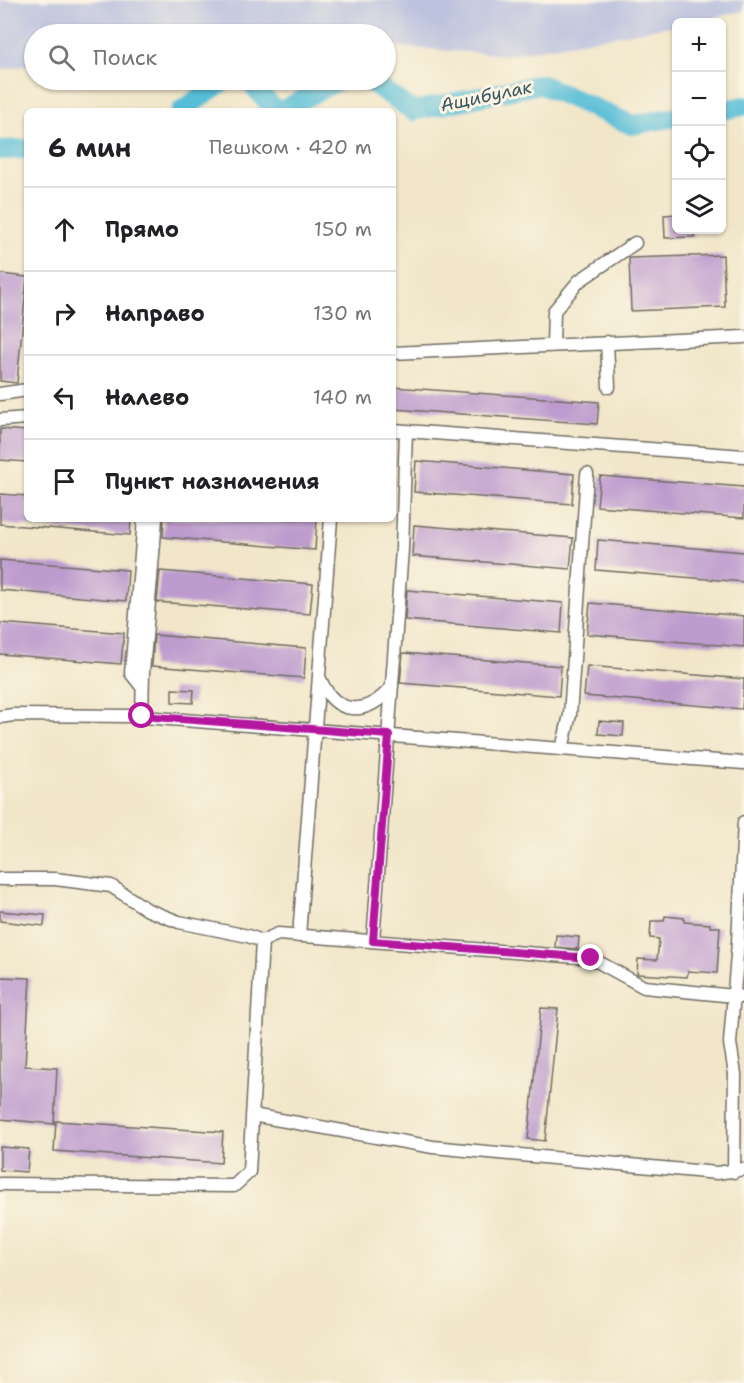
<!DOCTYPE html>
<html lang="ru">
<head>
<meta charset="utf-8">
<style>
	body { margin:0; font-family:"Shantell Sans",sans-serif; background:#f6f6f6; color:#202124 }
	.controls { position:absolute; right:18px; top:18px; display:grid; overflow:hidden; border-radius:9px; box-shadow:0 2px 4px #0004 }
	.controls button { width:54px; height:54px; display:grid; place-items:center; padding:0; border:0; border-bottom:2px solid #e0e0e0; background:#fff; color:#202124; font:30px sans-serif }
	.stop { position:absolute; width:18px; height:18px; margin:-14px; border:4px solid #b5179e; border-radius:50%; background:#fff }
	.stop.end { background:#b5179e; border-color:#fff; box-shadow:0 2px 6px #0008 }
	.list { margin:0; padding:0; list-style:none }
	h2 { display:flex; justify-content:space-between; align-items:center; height:78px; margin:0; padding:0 24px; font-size:26px }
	h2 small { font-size:20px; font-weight:400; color:#757577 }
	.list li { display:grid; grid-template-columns:39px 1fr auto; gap:18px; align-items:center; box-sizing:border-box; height:84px; padding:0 24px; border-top:2px solid #e0e0e0 }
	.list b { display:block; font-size:22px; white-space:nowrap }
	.list em { font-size:20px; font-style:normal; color:#757577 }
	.icon { flex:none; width:33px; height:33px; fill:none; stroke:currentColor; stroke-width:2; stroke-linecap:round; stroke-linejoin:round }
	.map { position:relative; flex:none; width:744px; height:1383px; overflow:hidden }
	.search { position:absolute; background:#fff; box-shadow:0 2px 4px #0004; left:24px; top:24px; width:372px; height:66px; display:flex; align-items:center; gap:15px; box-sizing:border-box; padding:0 21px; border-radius:33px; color:#757577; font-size:22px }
	.panel { position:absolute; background:#fff; box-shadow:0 2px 4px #0004; left:24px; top:108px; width:372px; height:414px; border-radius:9px }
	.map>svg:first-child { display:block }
</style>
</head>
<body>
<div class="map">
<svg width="744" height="1383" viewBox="0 0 744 1383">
	<rect width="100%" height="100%" fill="#fcf5e5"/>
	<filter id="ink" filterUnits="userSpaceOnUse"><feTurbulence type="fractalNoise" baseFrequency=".0167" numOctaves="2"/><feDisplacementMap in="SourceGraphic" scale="12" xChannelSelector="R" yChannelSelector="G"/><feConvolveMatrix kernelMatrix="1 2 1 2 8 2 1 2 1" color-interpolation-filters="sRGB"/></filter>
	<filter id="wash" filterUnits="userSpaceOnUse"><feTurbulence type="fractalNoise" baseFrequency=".008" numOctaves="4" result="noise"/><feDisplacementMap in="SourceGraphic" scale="24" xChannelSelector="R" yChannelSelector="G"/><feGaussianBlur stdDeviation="1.35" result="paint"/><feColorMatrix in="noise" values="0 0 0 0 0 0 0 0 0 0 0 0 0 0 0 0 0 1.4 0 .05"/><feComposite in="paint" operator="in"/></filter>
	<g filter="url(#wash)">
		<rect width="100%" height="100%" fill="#f1e6c9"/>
		<path fill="#bdc3de" d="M0 0H744V11L693 22H676V25L507 55 386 46V34H34V64L0 70Z"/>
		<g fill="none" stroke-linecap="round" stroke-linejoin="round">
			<path stroke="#59bed7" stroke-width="20" d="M248 80 276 111
				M368 80 413 111 540 84 632 125 676 117
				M722 110 744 106
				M181 111 225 80
				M281 111 339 80
				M0 150 27 149"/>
		</g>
		<g id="blocks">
			<path fill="#bd9bce" d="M676 214V230H694V237L665 238 664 215Z
				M723 255 725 307 631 311 629 258Z
				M0 274 27 277 17 383 0 381Z
				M393 387 599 402 597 424 393 409Z
				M0 429 27 431V462L0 460Z
				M416 461 574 474 572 504 414 492Z
				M600 476 744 487V518L597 506Z
				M0 494 27 496V519H131L130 535 0 524Z
				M164 519H317L315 550 163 537Z
				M414 525 573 538 570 569 412 556Z
				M598 540 744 552V582L596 570Z
				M0 560 128 570 126 601 0 590Z
				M160 571 313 584 310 614 157 602Z
				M407 590 563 603 561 633 405 620Z
				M590 603 744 616V647L587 634Z
				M0 623 124 633 121 664 0 654Z
				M154 635 306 648 304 678 152 666Z
				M403 653 561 666 559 696 400 683Z
				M587 666 744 679 742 709 584 696Z
				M172 689 194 690 193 703 172 702Z
				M599 721 624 723 623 736 598 734Z
				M0 911 45 915 44 926 0 921Z
				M665 916 684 918V922L710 924V927H720L717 973 688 971 687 977 637 974 638 959 657 960 659 939 650 938 651 921H664Z
				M556 935 579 937 578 949 555 947Z
				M0 977 30 978 25 1066 57 1068 54 1124 0 1119Z
				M541 1008 558 1009 545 1141 528 1139Z
				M56 1121 223 1132 221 1163 54 1151Z
				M0 1147 29 1149 27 1172 0 1170Z"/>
		</g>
	</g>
	<g filter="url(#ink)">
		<use href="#blocks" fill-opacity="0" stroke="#706c62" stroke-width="1.5"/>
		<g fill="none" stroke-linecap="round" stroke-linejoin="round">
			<g stroke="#706c62" stroke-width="15">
				<path id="minor" d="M607 342 609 387
					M553 345 554 311 579 281 635 243
					M393 353 744 337
					M0 394 27 390
					M0 420 27 418
					M393 430 744 456
					M320 679C336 717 367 716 392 687
					M142 687 131 673 144 519
					M142 716 143 672 156 519
					M0 717 13 715 131 716 744 763
					M562 749 570 715 587 474
					M0 879H55L111 886 148 910 179 922 248 936 262 941 249 1172 234 1186 0 1184
					M299 936 331 519
					M262 941 278 934 591 958 644 987 744 997
					M373 941 402 549 406 431
					M252 1115 433 1147 717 1173 744 1169
					M734 1172 735 1074 730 1043 738 942 744 822"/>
			</g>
			<use href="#minor" stroke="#fff" stroke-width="12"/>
		</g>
	</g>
	<g fill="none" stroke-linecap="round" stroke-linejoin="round" filter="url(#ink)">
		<path stroke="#b5179e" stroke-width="8" d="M142 716 389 735 373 941 591 958"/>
	</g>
	<g text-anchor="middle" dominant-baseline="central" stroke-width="6" stroke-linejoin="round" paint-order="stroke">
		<g font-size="18" font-style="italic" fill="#39575f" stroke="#fcf5e5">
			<text transform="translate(486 96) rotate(-12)">Ащибулак</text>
		</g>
	</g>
</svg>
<div class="controls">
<button>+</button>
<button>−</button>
<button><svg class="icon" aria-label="locate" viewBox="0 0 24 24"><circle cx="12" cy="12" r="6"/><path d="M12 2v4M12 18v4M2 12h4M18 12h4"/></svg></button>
<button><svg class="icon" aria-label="layers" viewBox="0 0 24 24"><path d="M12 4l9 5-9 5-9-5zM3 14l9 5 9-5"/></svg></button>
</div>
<div class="stop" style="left:142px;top:716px"></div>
<div class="stop end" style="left:591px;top:958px"></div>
<div class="search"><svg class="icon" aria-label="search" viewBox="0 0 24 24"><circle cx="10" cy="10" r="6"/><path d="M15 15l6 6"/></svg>Поиск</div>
<section class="panel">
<h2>6 мин<small>Пешком · 420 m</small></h2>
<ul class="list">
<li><svg class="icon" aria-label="ahead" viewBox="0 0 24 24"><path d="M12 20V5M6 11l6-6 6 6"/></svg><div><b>Прямо</b></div><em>150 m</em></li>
<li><svg class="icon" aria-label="right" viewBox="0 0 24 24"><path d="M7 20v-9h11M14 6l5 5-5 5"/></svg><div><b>Направо</b></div><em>130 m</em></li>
<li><svg class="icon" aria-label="left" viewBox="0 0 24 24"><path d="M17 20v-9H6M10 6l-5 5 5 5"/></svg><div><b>Налево</b></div><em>140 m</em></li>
<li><svg class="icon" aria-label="arrive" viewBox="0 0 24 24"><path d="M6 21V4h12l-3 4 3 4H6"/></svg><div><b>Пункт назначения</b></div></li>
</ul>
</section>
</div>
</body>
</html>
